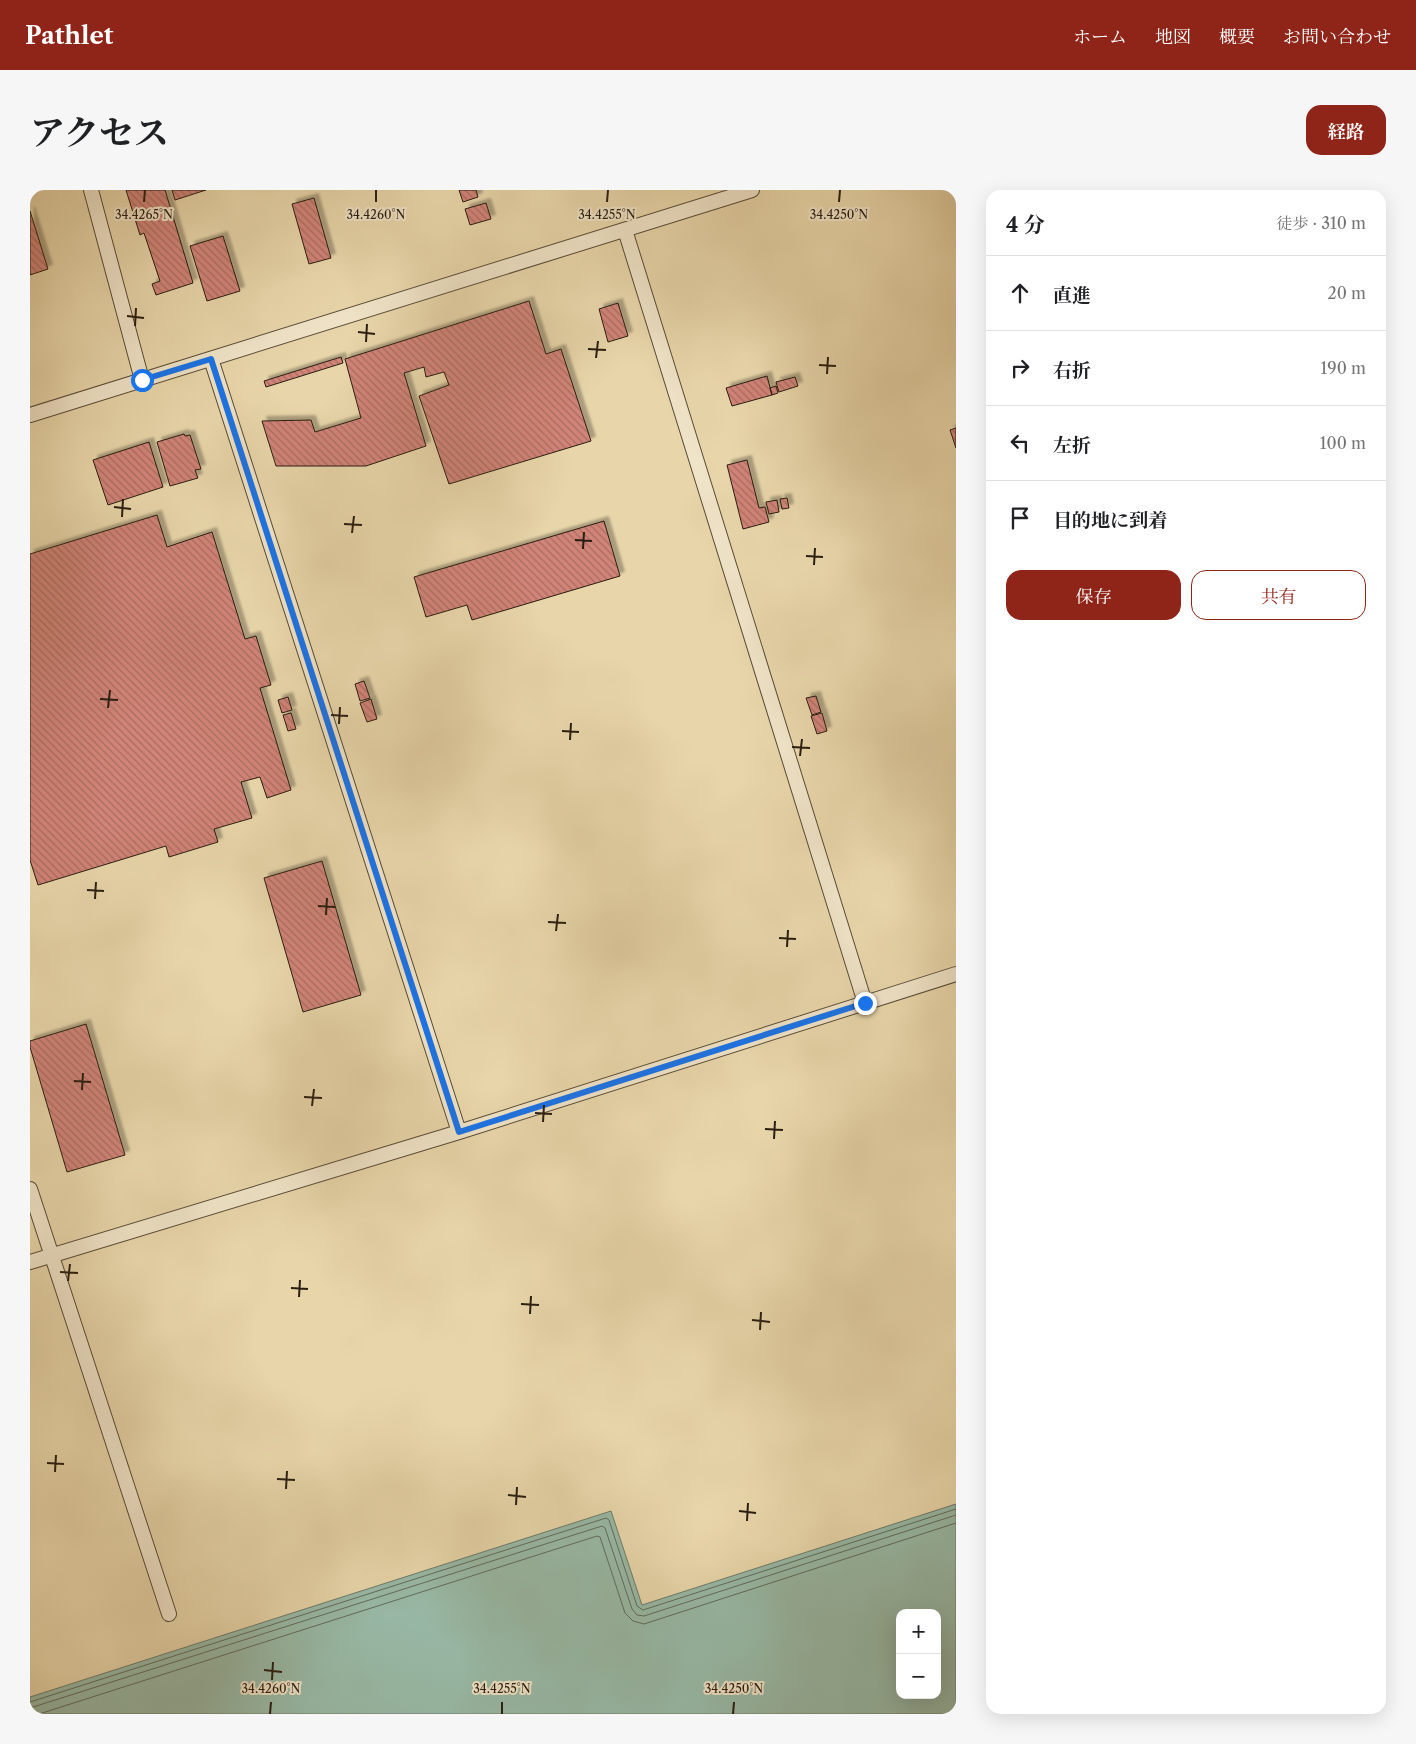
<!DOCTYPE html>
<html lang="ja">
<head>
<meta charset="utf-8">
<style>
	body { margin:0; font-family:"Libre Caslon Text","Noto Serif JP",serif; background:#f6f6f6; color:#202124 }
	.controls { position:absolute; right:15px; bottom:15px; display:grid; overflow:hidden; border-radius:10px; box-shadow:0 5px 20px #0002 }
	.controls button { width:45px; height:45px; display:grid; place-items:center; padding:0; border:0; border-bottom:1px solid #e0e0e0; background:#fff; color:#202124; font:25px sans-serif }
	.stop { position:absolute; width:15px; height:15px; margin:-11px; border:4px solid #1a73e8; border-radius:50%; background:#fff }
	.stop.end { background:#1a73e8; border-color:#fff; box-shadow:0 1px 5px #0008 }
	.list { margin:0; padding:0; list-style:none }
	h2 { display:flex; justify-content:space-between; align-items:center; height:65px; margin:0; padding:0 20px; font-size:21px }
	h2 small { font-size:16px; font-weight:400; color:#757577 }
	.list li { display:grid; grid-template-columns:32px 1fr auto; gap:15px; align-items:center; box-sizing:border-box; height:75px; padding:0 20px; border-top:1px solid #e0e0e0 }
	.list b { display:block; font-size:19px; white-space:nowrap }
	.list em { font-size:16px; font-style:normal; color:#757577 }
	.actions { display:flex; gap:10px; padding:15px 20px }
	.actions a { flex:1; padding:11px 0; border:1px solid #8f2418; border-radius:15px; text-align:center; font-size:18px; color:#8f2418 }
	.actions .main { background:#8f2418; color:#fff }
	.icon { flex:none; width:28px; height:28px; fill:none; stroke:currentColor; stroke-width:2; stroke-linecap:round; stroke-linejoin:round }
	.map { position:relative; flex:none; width:926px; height:1524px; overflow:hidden; border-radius:15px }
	header { display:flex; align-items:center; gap:30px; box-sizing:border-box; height:70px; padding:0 25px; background:#8f2418; color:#fff }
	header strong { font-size:24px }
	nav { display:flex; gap:28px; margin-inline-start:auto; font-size:18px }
	.intro { display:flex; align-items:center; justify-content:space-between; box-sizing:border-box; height:120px; padding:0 30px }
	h1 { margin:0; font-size:35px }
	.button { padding:12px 22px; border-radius:15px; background:#8f2418; color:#fff; font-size:18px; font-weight:700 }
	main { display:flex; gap:30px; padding:0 30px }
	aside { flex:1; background:#fff; border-radius:15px; box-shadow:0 5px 20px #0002 }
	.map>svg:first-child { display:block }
</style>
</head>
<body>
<header>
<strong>Pathlet</strong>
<nav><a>ホーム</a><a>地図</a><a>概要</a><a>お問い合わせ</a></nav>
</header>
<div class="intro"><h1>アクセス</h1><a class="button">経路</a></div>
<main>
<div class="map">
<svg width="926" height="1524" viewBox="0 0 926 1524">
	<defs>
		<pattern id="building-back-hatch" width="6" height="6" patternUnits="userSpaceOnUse" patternTransform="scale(1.25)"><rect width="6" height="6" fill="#d18478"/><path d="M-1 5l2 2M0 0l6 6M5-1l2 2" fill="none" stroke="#aa6b61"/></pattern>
		<filter id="shadow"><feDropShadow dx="4.5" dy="-4.5" stdDeviation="1" flood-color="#0004"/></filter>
	</defs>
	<rect width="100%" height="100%" fill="#e8d6aa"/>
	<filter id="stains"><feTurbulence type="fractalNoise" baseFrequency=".004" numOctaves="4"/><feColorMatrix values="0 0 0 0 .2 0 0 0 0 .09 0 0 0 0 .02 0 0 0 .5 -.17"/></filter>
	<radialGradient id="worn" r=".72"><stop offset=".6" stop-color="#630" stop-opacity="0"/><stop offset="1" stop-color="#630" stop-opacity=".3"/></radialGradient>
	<path fill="#98b9a6" stroke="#6c7b6a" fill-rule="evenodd" d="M926 1314V1524H0V1507L581 1321 612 1415ZM870 1423H907V1505H870Z"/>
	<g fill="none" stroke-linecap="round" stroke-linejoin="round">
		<path stroke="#606b5b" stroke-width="1" d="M0 1512 576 1328 579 1330 607 1416 613 1420 926 1319
			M0 1518 572 1336 575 1338 602 1419 607 1425 614 1426 926 1325
			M9 1524 567 1346 570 1347 595 1423 603 1431 614 1434 926 1333"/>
	</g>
	<path fill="url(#building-back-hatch)" stroke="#291d10" filter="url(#shadow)" d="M96 0H135L163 93 126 105 122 94 130 91 114 43 110 45Z
		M142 0H176L145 10Z
		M429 0H446L448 7 433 12Z
		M284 8 301 68 279 74 262 14Z
		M456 13 461 29 440 35 435 19Z
		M0 21 18 79 0 85Z
		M193 46 210 101 177 111 160 56Z
		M499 111 516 164 531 159 561 251 419 294 389 206 419 195 414 182 396 187 394 177 374 183 396 256 336 276H246L232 231 281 230 285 242 331 228 315 169Z
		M588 113 598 146 578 152 569 119Z
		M311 167 313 173 236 197 234 191Z
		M737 186 742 205 702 216 696 198Z
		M765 187 768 196 749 202 746 192Z
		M746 196 748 203 742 205 740 198Z
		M926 238V258L920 240Z
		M154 244 155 246 160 245 171 279 165 280 168 288 140 296 127 252Z
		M119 252 133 297 78 315 63 270Z
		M717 270 729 318 735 317 739 332 713 339 697 275Z
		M757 308 759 318 752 319 750 309Z
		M747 310 749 322 739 324 736 312Z
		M127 325 137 357 182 342 215 449 226 446 241 495 230 498 261 600 237 608 230 587 211 592 222 628 184 639 188 652 139 667 136 656 8 695 0 670V364Z
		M574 331 590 386 442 430 437 415 396 427 384 387Z
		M334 491 340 508 330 511 325 494Z
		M786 506 791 522 782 525 776 508Z
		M258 507 262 520 252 523 248 510Z
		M341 509 347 529 337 532 330 513Z
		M261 523 266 539 258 541 253 525Z
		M792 523 797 541 787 544 781 526Z
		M292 671 331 805 273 822 234 688Z
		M56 834 95 965 37 982 0 857V851Z"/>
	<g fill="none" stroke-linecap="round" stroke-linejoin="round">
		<g stroke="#594b36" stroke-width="16">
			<path id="lane" d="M61 0 112 190
				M595 40 835 813
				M181 169 429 942
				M0 225 722 0
				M0 999 139 1424
				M0 1072 429 942 926 784"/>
		</g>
		<use href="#lane" stroke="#f0e4c8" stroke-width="14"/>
	</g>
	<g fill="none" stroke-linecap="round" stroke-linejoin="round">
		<path stroke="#1a73e8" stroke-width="6" d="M112 190 181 169 429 942 835 813"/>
	</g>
	<path fill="none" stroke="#291d10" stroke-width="2" d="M114 12 115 0M346 12V0M577 12 578 0M809 12 810 0M97 126 114 128M105 136 106 118M328 142 345 144M336 152 337 134M558 159 576 160M566 168 568 151M789 175 806 176M797 184 798 167M84 317 101 319M92 327 93 309M314 334 332 335M322 343 324 326M545 350 562 351M553 359 554 342M776 366 793 367M784 375 785 358M70 509 88 510M78 518 80 500M301 525 318 526M309 534 310 517M532 541 549 542M540 550 541 533M762 557 780 558M770 566 772 549M57 700 74 701M65 709 66 692M288 716 305 717M296 725 297 708M518 732 536 733M526 741 528 724M749 748 766 749M757 757 758 740M44 891 61 892M52 900 53 883M274 907 292 908M282 916 284 899M505 923 522 924M513 932 514 915M735 939 753 940M744 949 745 931M30 1082 48 1083M38 1091 40 1074M261 1098 278 1099M269 1107 270 1090M491 1114 509 1115M500 1124 501 1106M722 1130 740 1132M730 1140 731 1122M17 1273 34 1274M25 1282 26 1265M247 1289 265 1290M256 1299 257 1281M478 1305 496 1307M486 1315 487 1297M709 1321 726 1323M717 1331 718 1313M234 1480 252 1482M242 1490 243 1472M240 1524 241 1512M472 1524V1512M703 1524 704 1512"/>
	<g font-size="12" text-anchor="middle" fill="#291d10" stroke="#f0e4c8" stroke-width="4" stroke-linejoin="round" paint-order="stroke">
		<text x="114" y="29">34.4265°N</text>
		<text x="346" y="29">34.4260°N</text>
		<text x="577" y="29">34.4255°N</text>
		<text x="809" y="29">34.4250°N</text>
		<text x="241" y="1503">34.4260°N</text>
		<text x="472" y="1503">34.4255°N</text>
		<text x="704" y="1503">34.4250°N</text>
	</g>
	<rect width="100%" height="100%" filter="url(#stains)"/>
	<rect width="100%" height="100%" fill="url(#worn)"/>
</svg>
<div class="controls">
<button>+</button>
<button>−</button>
</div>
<div class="stop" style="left:112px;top:190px"></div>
<div class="stop end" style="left:835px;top:813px"></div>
</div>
<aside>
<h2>4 分<small>徒歩 · 310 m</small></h2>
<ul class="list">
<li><svg class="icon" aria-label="ahead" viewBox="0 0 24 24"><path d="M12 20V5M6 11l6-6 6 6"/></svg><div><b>直進</b></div><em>20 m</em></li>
<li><svg class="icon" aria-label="right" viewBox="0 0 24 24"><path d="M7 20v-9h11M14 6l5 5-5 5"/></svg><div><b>右折</b></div><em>190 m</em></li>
<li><svg class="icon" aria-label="left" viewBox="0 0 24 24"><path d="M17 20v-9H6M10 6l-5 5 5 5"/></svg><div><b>左折</b></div><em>100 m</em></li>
<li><svg class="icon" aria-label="arrive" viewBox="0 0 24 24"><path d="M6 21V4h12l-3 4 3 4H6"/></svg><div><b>目的地に到着</b></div></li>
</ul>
<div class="actions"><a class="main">保存</a><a>共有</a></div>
</aside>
</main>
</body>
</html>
